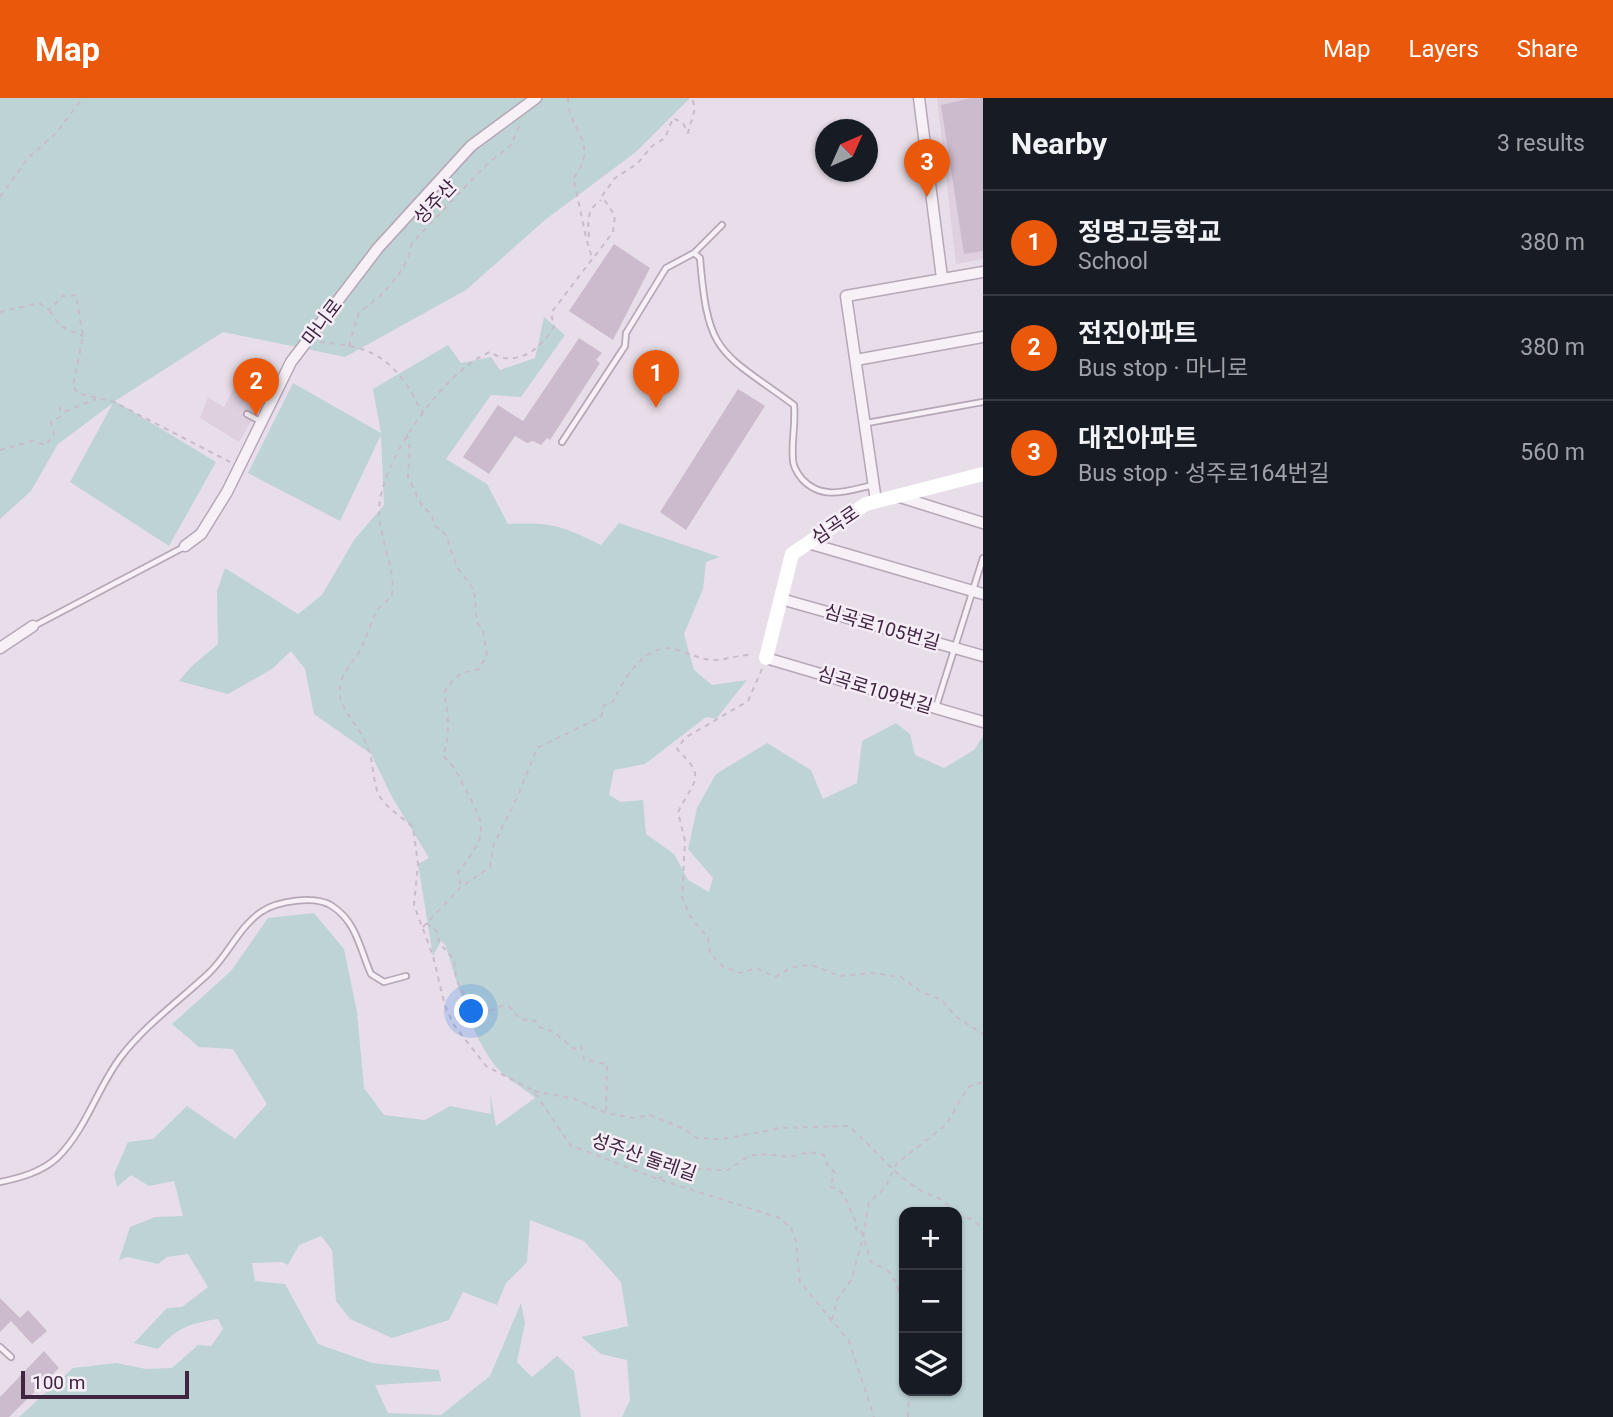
<!DOCTYPE html>
<html lang="en">
<head>
<meta charset="utf-8">
<style>
	body { margin:0; font-family:Roboto,"Noto Sans KR",sans-serif; background:#20242c; color:#f1f3f6 }
	.controls { position:absolute; right:21px; bottom:21px; display:grid; overflow:hidden; border-radius:14px; box-shadow:0 2px 5px #0004 }
	.controls button { width:63px; height:63px; display:grid; place-items:center; padding:0; border:0; border-bottom:2px solid #363941; background:#171b24; color:#f1f3f6; font:35px sans-serif }
	.compass { position:absolute; left:815px; top:21px; width:63px; height:63px; border-radius:50%; background:#171b24; box-shadow:0 2px 5px #0004; rotate:45deg }
	.scale { position:absolute; left:21px; bottom:18px; width:168px; box-sizing:border-box; padding-left:7px; border:4px solid #412642; border-top:0; font-size:19px; line-height:24px; white-space:nowrap; color:#412642; -webkit-text-stroke:5px #f6eef7; paint-order:stroke }
	.you { position:absolute; left:472px; top:914px; width:24px; height:24px; margin:-18px; border:5px solid #fff; border-radius:50%; background:#1a73e8; box-shadow:0 0 0 10px #1a73e833 }
	.badge { display:grid; place-items:center; width:46px; height:46px; border-radius:50%; background:#ea580c; color:#fff; font-size:23px; font-weight:700 }
	.pin { position:absolute; translate:-50% -58px; filter:drop-shadow(0 2px 4px #0008) }
	.pin::after { content:''; position:absolute; top:37px; width:24px; height:21px; background:inherit; clip-path:polygon(0 0,100% 0,50% 100%) }
	.list { margin:0; padding:0; list-style:none }
	h2 { display:flex; justify-content:space-between; align-items:center; height:91px; margin:0; padding:0 28px; font-size:30px }
	h2 small { font-size:23px; font-weight:400; color:#9ea1a6 }
	.list li { display:grid; grid-template-columns:46px 1fr auto; gap:21px; align-items:center; box-sizing:border-box; height:105px; padding:0 28px; border-top:2px solid #363941 }
	.list b { display:block; font-size:26px; white-space:nowrap }
	.list p { margin:0; font-size:23px; white-space:nowrap; color:#9ea1a6 }
	.list em { font-size:23px; font-style:normal; color:#9ea1a6 }
	.icon { flex:none; width:38px; height:38px; fill:none; stroke:currentColor; stroke-width:2; stroke-linecap:round; stroke-linejoin:round }
	.map { position:relative; flex:none; width:983px; height:1319px; overflow:hidden }
	header { display:flex; align-items:center; gap:42px; box-sizing:border-box; height:98px; padding:0 35px; background:#ea580c; color:#fff }
	header strong { font-size:33px }
	nav { display:flex; gap:38px; margin-inline-start:auto; font-size:24px }
	main { display:flex }
	aside { flex:1; background:#171b24 }
	.map>svg:first-child { display:block }
</style>
</head>
<body>
<header>
<strong>Map</strong>
<nav><a>Map</a><a>Layers</a><a>Share</a></nav>
</header>
<main>
<div class="map">
<svg width="983" height="1319" viewBox="0 0 983 1319">
	<rect width="100%" height="100%" fill="#e8dee9"/>
	<path fill="#ded0df" d="M937 0H983V161L956 166Z
		M236 286 264 301 239 344 200 320 208 299 224 309Z"/>
	<path fill="#bed3d4" fill-rule="evenodd" d="M0 0H690L636 54 545 122 466 192 345 259 223 234 115 303 216 364 169 448 70 384 113 305 58 346 31 393 0 421Z
		M544 219 565 237 521 299 491 297 446 361 487 386 508 426C552 424 562 428 601 447L619 425 720 459 706 464 703 491 684 536 694 572 712 587 747 582 716 621 706 619 645 666 614 672 609 697 621 704 643 702 646 736 674 756 688 782 709 794 713 780 688 751 697 710 716 676 767 645 811 672 823 701 857 685 862 643 896 625 910 636 915 657 944 670 974 652 983 638V1319H622L630 1302 627 1262 601 1256 581 1239 628 1228 621 1184 584 1143 530 1122 527 1164 506 1185 497 1207 463 1194 449 1222 392 1240 350 1221 336 1203 332 1152 321 1138 299 1147 288 1167 282 1164 252 1165 255 1183 285 1186 318 1246 372 1265 439 1272 441 1283 375 1287 388 1315 441 1317 490 1278 521 1205 525 1225 517 1264 532 1279 557 1258 574 1273 581 1319H19L73 1270 116 1265 146 1271 172 1270 198 1247 211 1248 223 1231 218 1221C190 1225 177 1230 158 1251L134 1245 167 1210 182 1209 208 1189 188 1156 167 1159 158 1166 128 1159 119 1162 130 1129 155 1119 183 1118 174 1083 149 1088 131 1077 117 1089 114 1076 128 1044 153 1041 187 1008 235 1041 267 1006 233 951 199 949 172 926 231 873 268 820 314 815 344 851 357 914 364 990 384 1017 425 1022 450 1008 491 1016 490 995 496 1028 535 1000C524 990 510 983 500 973 472 944 458 885 445 847L441 843 433 858 418 766 429 760 392 699 371 656 314 616 305 571 291 553 272 571 228 596 179 583 192 568 218 546 217 493 225 470 298 516 322 497 354 442 384 407 381 337 340 423 248 375 293 285 381 335 373 291 448 247 461 265 491 259 500 272 535 260ZM957 1114V1293H904V1114Z"/>
	<path fill="#ccbbcd" d="M971 0H983V153L964 156 941 7Z
		M614 146 650 170 613 242 569 213Z
		M579 240 602 255 596 262 600 265 550 342 547 340 541 347 533 343 527 345 515 338 489 376 463 359 498 307 523 323Z
		M738 291 765 308 686 432 660 414Z
		M0 1200 20 1220 28 1212 47 1233 32 1246 11 1223 0 1234Z
		M44 1253 59 1270 9 1319H0V1299Z"/>
	<g fill="none" stroke-linecap="round" stroke-linejoin="round">
		<g stroke="#b6a7b7" stroke-width="8">
			<path id="lane" d="M722 127 694 155 700 160C708 258 719 252 794 307 796 326 791 344 793 362 793 369 798 376 802 381 822 403 847 393 873 387
				M247 316 260 323
				M867 325 983 304
				M562 344 625 248 626 235 666 170 694 155
				M34 528 184 449
				M936 609 983 460
				M0 1084C20 1080 42 1074 58 1059 86 1031 97 991 120 960 145 927 179 903 209 875 228 857 239 829 261 814 277 803 315 797 332 808 357 824 360 852 371 876L384 884 406 878
				M0 1249 11 1259"/>
		</g>
		<g stroke="#b6a7b7" stroke-width="13">
			<path id="street" d="M919 0 942 180
				M856 262 983 239
				M900 399 983 425
				M876 403 846 198 983 174
				M808 445 983 496
				M185 448 201 436 227 394 291 264 378 150 471 48 536 0
				M781 501 983 558
				M0 550 33 528
				M766 560 983 624"/>
		</g>
		<path stroke="#c8bcc8" stroke-width="2" stroke-dasharray="5 5" stroke-linecap="butt" d="M568 0C568 36 601 42 573 81 579 99 586 150 593 160L551 215 554 228C542 251 515 271 490 254 445 272 379 364 379 413 378 433 397 479 392 495 390 503 382 505 378 511 370 524 367 541 359 554 353 564 346 570 342 581 332 610 358 622 368 650 374 665 372 682 379 697 385 709 403 720 413 729L418 766 414 807 433 858 445 908 454 927 486 968 534 993 570 1047 658 1081 780 1120 791 1130 796 1144 800 1184 849 1243 874 1319
			M0 99 28 60 55 36 83 0
			M589 139C588 123 586 112 601 102
			M595 158 613 134 615 118 602 98 615 80 637 66 652 48 665 40 673 20 683 25 688 35 695 10 692 0
			M50 213 60 228 83 238
			M0 214 39 205 49 212 63 198 76 197 83 238 73 288 77 295 114 304 230 364
			M320 244C359 248 382 252 406 286 413 295 416 306 424 315
			M349 248 359 214C382 199 407 174 412 145L484 69 511 47 521 24
			M407 336 410 351 408 379 421 406 432 417 434 427 446 437 457 469 474 492 477 524 483 532 487 558 479 571C461 574 454 578 444 595 449 616 450 637 443 658 454 667 458 677 465 690 487 731 488 736 458 774L461 789
			M0 352 32 343 46 347 54 336 51 324 60 319V310L64 314 96 301
			M762 571 748 603 685 640 677 651C706 680 696 679 678 714L685 743 682 799 690 818 708 840 710 855 722 868 741 875 756 870 775 879 793 869 811 867 840 878 873 875 901 879 920 893 942 902 955 918 983 936
			M426 825 436 832 440 846 454 861 456 881 468 905 482 916 504 907 510 909 520 921 536 923 539 929 554 934 574 951 581 948 584 962 607 966 606 1014
			M423 829 461 789 490 769 494 746 518 698 537 650 601 619 604 607 613 604C622 583 645 545 673 551 688 554 699 562 715 562 727 562 740 556 752 557
			M534 993 575 1001 606 1015 635 1020 650 1017 684 1031 697 1040 722 1041 781 1030 848 1028C874 1049 892 1076 922 1093 934 1100 946 1099 951 1114
			M658 1081C677 1067 706 1072 728 1072L749 1058 763 1056 789 1059 810 1054 824 1057 828 1068 835 1075 830 1089C849 1092 847 1113 857 1125L856 1132H861L871 1164C875 1167 883 1169 887 1172 903 1189 901 1209 904 1231
			M957 1117 971 1121 983 1130
			M863 1139 869 1104 885 1090 897 1065 946 1027 968 989 983 984
			M832 1222 837 1202 851 1182 862 1144
			M908 1319 909 1293"/>
		<use href="#lane" stroke="#f7f1f7" stroke-width="4.5"/>
		<use href="#street" stroke="#f7f1f7" stroke-width="10"/>
		<path stroke="#fff" stroke-width="14" d="M766 560 792 456 866 406 983 376"/>
	</g>
	<g text-anchor="middle" dominant-baseline="central" stroke-width="5" stroke-linejoin="round" paint-order="stroke">
		<g font-size="19" fill="#412642" stroke="#f6eef7">
			<text transform="translate(435 104) rotate(-47)">성주산</text>
			<text transform="translate(322 224) rotate(-53)">마니로</text>
			<text transform="translate(835 427) rotate(-34)">심곡로</text>
			<text transform="translate(882 529) rotate(16)">심곡로105번길</text>
			<text transform="translate(875 592) rotate(17)">심곡로109번길</text>
			<text transform="translate(644 1059) rotate(19)">성주산 둘레길</text>
		</g>
	</g>
</svg>
<div class="controls">
<button>+</button>
<button>−</button>
<button><svg class="icon" aria-label="layers" viewBox="0 0 24 24"><path d="M12 4l9 5-9 5-9-5zM3 14l9 5 9-5"/></svg></button>
</div>
<svg class="compass" viewBox="-18 -18 36 36"><path d="M0-13l5 13h-10z" fill="#e53935"/><path d="M0 13l5-13h-10z" fill="#9ea1a6"/></svg>
<div class="scale">100 m</div>
<div class="you"></div>
<div class="pin badge" style="left:656px;top:310px">1</div>
<div class="pin badge" style="left:256px;top:318px">2</div>
<div class="pin badge" style="left:927px;top:99px">3</div>
</div>
<aside>
<h2>Nearby<small>3 results</small></h2>
<ul class="list">
<li><span class="badge">1</span><div><b>정명고등학교</b><p>School</p></div><em>380 m</em></li>
<li><span class="badge">2</span><div><b>전진아파트</b><p>Bus stop · 마니로</p></div><em>380 m</em></li>
<li><span class="badge">3</span><div><b>대진아파트</b><p>Bus stop · 성주로164번길</p></div><em>560 m</em></li>
</ul>
</aside>
</main>
</body>
</html>
